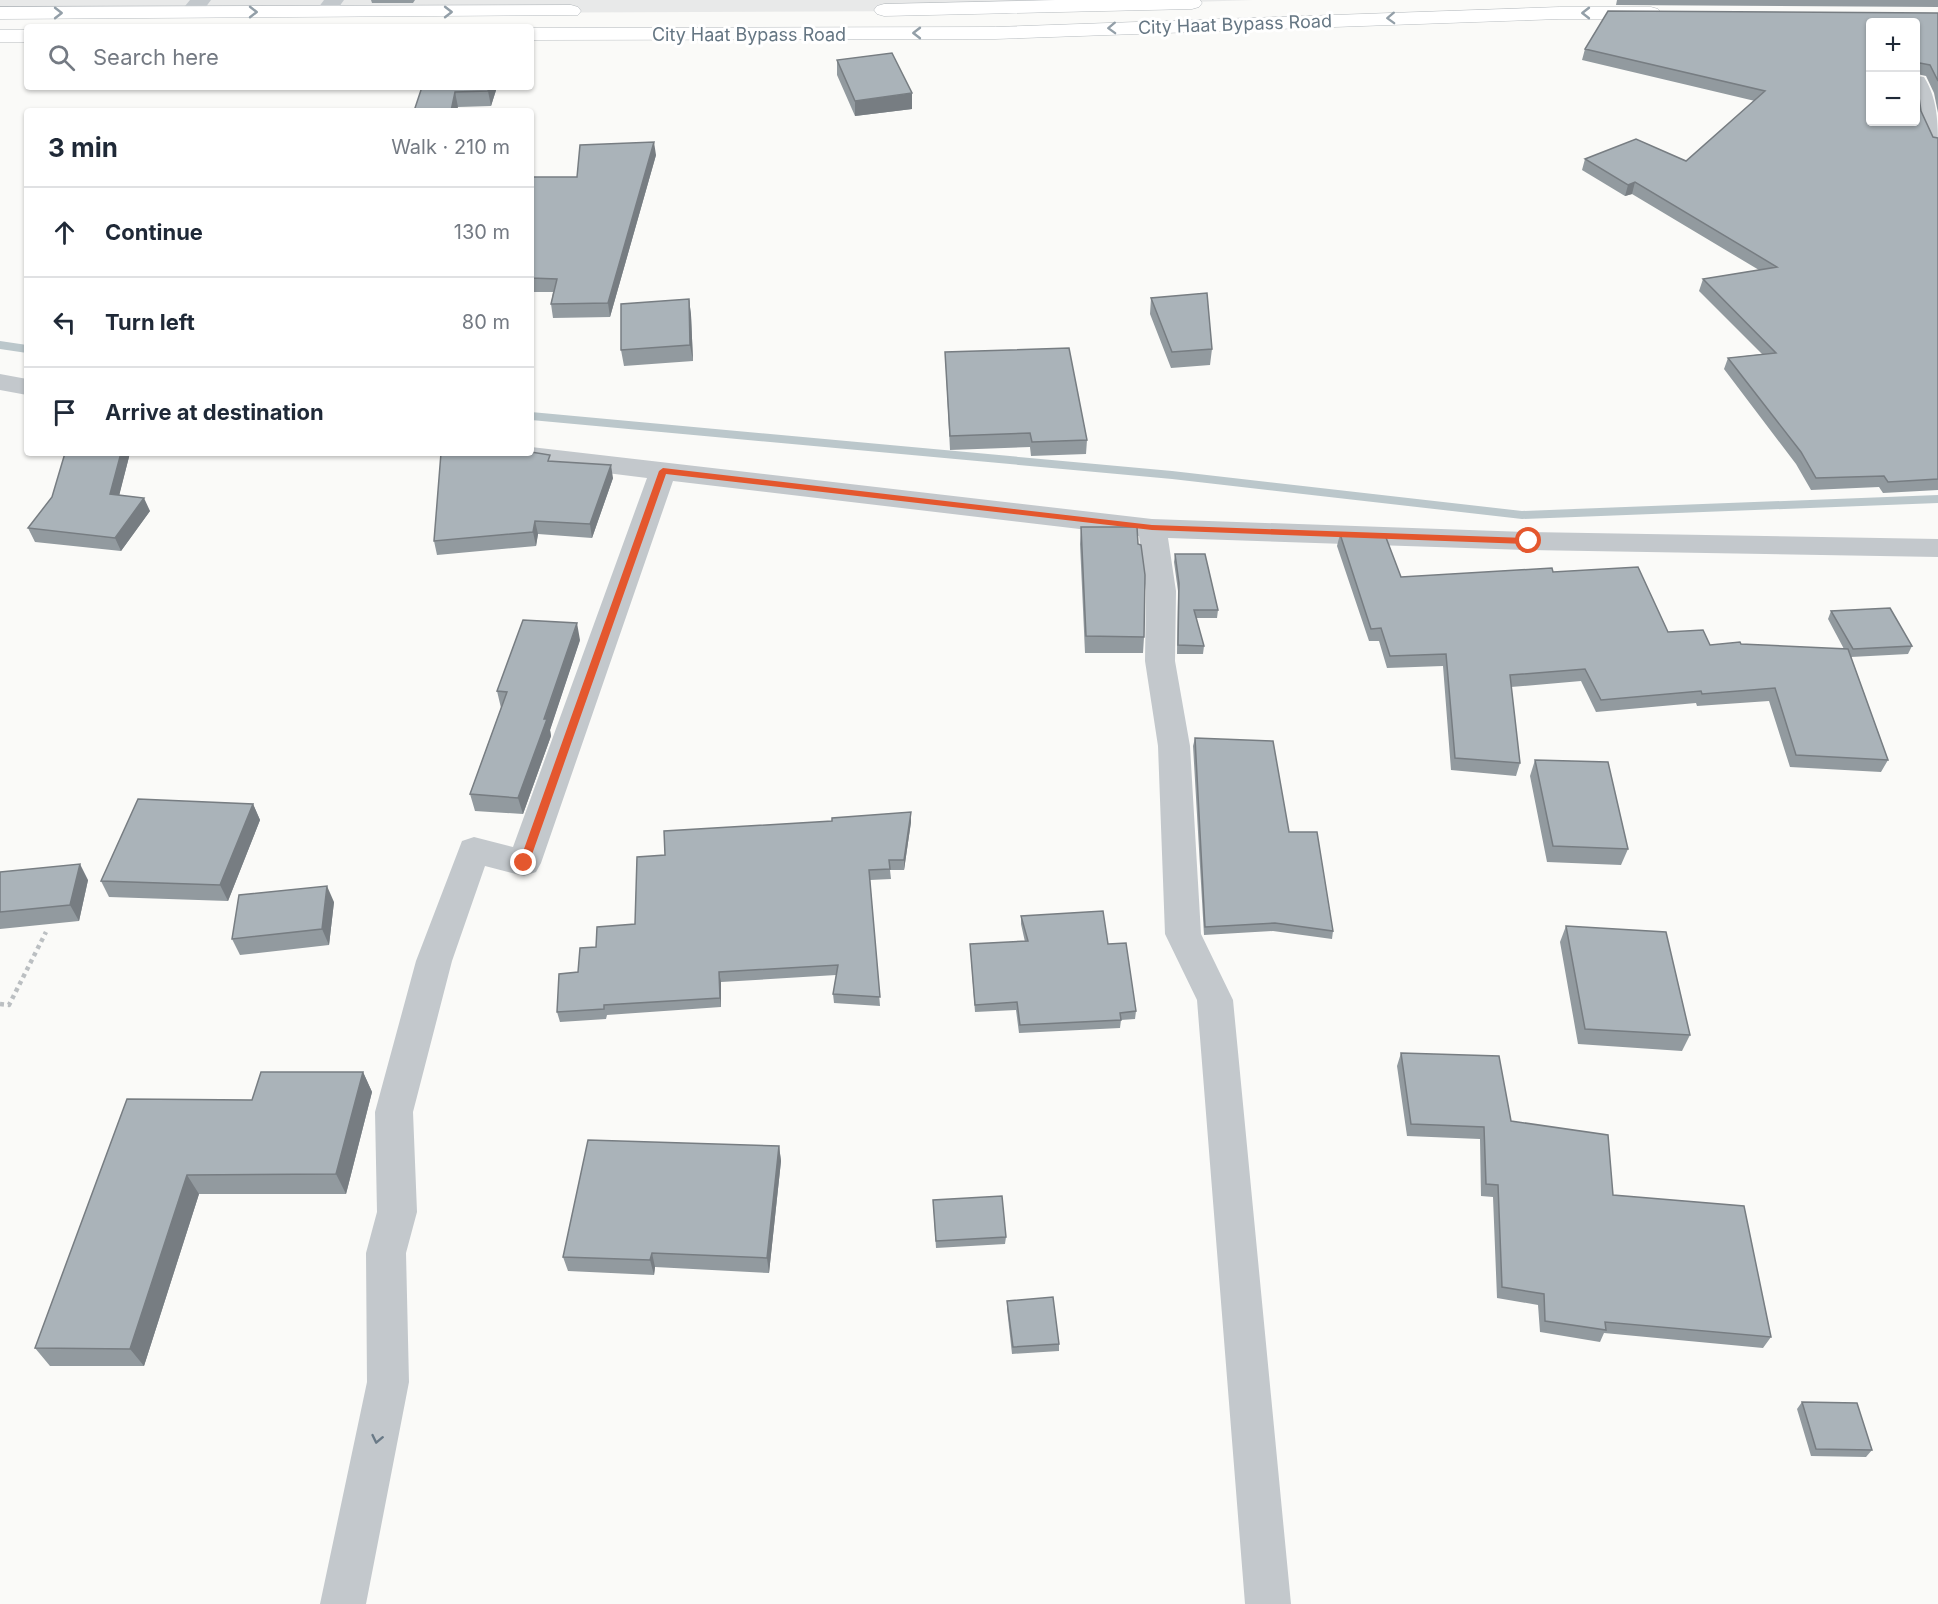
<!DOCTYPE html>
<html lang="en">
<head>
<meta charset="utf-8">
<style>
	body { margin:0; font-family:Inter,sans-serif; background:#f2f2f3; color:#1f2937 }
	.controls { position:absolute; right:18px; top:18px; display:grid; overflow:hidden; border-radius:6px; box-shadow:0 2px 4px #0004 }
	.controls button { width:54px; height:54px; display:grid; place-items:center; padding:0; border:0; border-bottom:2px solid #e0e1e3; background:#fff; color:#1f2937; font:30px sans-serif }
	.stop { position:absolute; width:18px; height:18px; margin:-14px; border:4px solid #e4572e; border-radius:50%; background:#fff }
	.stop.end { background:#e4572e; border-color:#fff; box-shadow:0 2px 6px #0008 }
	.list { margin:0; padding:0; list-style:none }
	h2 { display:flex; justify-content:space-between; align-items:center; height:78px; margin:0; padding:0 24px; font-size:26px }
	h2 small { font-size:20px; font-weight:400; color:#747a83 }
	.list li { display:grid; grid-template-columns:39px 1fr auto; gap:18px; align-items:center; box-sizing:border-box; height:90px; padding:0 24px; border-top:2px solid #e0e1e3 }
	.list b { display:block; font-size:22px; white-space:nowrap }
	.list em { font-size:20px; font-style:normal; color:#747a83 }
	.icon { flex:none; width:33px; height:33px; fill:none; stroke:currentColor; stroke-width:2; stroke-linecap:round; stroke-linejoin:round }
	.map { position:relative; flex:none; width:1938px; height:1604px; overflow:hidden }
	.search { position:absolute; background:#fff; box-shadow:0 2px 4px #0004; left:24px; top:24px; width:510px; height:66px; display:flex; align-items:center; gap:15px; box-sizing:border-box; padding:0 21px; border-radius:6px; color:#747a83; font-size:22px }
	.panel { position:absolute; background:#fff; box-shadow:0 2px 4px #0004; left:24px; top:108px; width:510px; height:348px; border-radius:6px }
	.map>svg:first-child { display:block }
</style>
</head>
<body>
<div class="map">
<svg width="1938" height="1604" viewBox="0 0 1938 1604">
	<rect width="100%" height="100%" fill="#fafaf8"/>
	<path fill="#e8e9e9" d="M0 0H1253L931 11 0 15Z"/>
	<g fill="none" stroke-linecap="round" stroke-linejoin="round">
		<path fill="#bbc7cb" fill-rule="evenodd" d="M0 341 27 345V353L0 349Z
			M531 412 1172 471 1522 511 1938 495V503L1522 519 1172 479 531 420Z"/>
		<g stroke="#b5babe" stroke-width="1">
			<path id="major" d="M1056 0H1200L1202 3 1199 7 1192 9 884 16 877 14 874 10 877 6 884 4Z
				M571 5 578 7 581 11 578 15 0 19V7Z
				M1560 7H1651L1658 9 1661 13 1658 17 1651 19H1560L995 39 531 40V28L995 27Z
				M0 30H27V42H0Z"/>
		</g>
		<path stroke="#bbbfc2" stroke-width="4.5" stroke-dasharray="4 4" stroke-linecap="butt" d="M0 1004 9 1005 46 932"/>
		<path fill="#c3c8cc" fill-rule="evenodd" d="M190 0H211C203 11 197 20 183 16L180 12Z
			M324 0H344C336 11 332 20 318 16L315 12Z
			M1916 76 1924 77C1938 99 1938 124 1938 149L1930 147C1916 126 1913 99 1916 76Z
			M0 374 27 379V395L0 390Z
			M531 447 1152 519 1529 532 1938 539V557L1529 550 1168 538 1176 591 1175 661 1190 746 1201 934 1233 1000 1291 1604H1245L1197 1000 1165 934 1158 746 1145 661 1146 591 1139 536 673 481 541 863 536 872 524 876 485 866 452 961 413 1112 417 1212 406 1253 409 1382 366 1604H320L367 1382 366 1253 377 1212 375 1112 416 961 462 841 474 837 513 847 647 478 510 461 500 459 496 453H531Z"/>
		<use href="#major" fill="#fff" fill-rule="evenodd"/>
	</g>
	<path fill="#929a9f" d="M371 0H415L413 3H372Z
		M1617 0H1938V7L1616 5Z
		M1938 13V113L1934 93 1926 76 1917 74V83L1921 111 1933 137 1938 138V490L1883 493 1879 487 1811 490 1796 464 1724 369 1728 358 1762 354 1699 291 1703 279 1759 270 1632 194 1625 196 1582 170 1585 159 1686 161 1755 101 1582 60 1585 49Z
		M837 60 912 109 855 116 837 75Z
		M422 87H497L491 106 458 107Z
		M656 155 610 317 553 318 551 304 553 292H531V177H577Z
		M1151 298 1212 349 1210 365 1171 368 1150 314Z
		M689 299 691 315 693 361 624 366 621 350Z
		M945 352 1087 440 1086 454 1031 456 1030 447 950 450Z
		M65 453H130L119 495 150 511 121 551 35 542 28 528 52 497Z
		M552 461 613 478 592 538 538 534 536 546 437 555 434 541Z
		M1081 527 1138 544 1144 637 1143 653H1085L1080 544Z
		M1340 534 1401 577 1553 572 1668 632 1710 645 1741 644 1844 649 1828 619 1831 611 1912 646 1908 654 1851 657 1888 760 1881 772 1790 767 1769 701 1697 706 1696 703 1596 712 1581 681 1511 687 1520 763 1516 776 1451 770 1443 666 1387 668 1379 641H1369L1337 546Z
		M1175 554 1218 610 1217 618H1196L1204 646 1203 654H1177L1178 591 1174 562Z
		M580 640 550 730 551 736 523 814 475 811 470 794 501 708 497 691Z
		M1195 738 1289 832 1333 931 1332 939 1273 931 1204 935 1193 746Z
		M1535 760 1628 849 1621 865 1547 862 1530 776Z
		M253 804 260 820 228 901 109 897 101 881Z
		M911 822 904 870H890L891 879 870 880 880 1006 834 1003 833 994 836 975 721 982V1007L607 1015 606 1019 560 1022 557 1012 578 972 596 947 635 924 665 855Z
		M0 872 88 880 79 921 0 929Z
		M334 902 329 945 240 955 232 939Z
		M1021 916 1108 944 1136 1011 1135 1019 1121 1020 1120 1028 1019 1033 1016 1010 975 1012 970 944 1025 942 1021 924Z
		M1566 926 1690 1035 1682 1051 1578 1044 1560 942Z
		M1401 1053 1511 1121 1613 1195 1771 1337 1763 1348 1604 1333 1600 1342 1540 1332 1538 1305 1497 1298 1493 1197 1481 1196 1480 1139 1407 1136 1397 1066Z
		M363 1072 372 1092 346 1194H199L144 1366H50L35 1348 252 1100Z
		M779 1146 781 1161 769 1273 655 1267 654 1275 568 1271 563 1257Z
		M933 1200 1006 1237 1005 1244 936 1248Z
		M1007 1301 1059 1344V1351L1012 1354 1007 1309Z
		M1802 1402 1872 1450 1866 1457 1811 1456 1797 1409Z"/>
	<path fill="#777d82" d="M489 87H497L491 106 488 91Z
		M455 92 458 107 457 111H451Z
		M912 93V109L855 116V101Z
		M654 142 656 155 610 317 608 303Z
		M1635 182 1632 194 1625 196 1628 185Z
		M689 299 691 315 693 361 690 345Z
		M121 453H130L116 508 110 494Z
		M611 465 613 478 592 538 590 524Z
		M144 498 150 511 121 551 115 538Z
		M535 521 538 534 536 546 533 532Z
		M577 623 580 640 550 730 551 736 523 814 518 798Z
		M253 804 260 820 228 901 220 885Z
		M911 812V822L904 870V860Z
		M80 864 88 880 79 921 70 905Z
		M327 886 334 902 329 945 322 929Z
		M719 972 721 982V1007L720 998Z
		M363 1072 372 1092 346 1194 336 1174Z
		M779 1146 781 1161 769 1273 767 1258Z
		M187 1175 199 1194 144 1366 130 1349Z
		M652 1253 655 1267 654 1275 650 1260Z"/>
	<path fill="#aab3b9" stroke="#777d82" stroke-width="1.5" fill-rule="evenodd" d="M1608 11 1938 13V81L1930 65 1920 63 1918 65 1917 83 1921 111 1933 137 1938 138V479L1888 482 1884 476 1816 478 1801 452 1728 358 1776 353 1703 279 1777 267 1635 182 1628 185 1585 159 1636 139 1686 161 1765 91 1585 49ZM1870 22H1916V122H1870Z
		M892 53 912 93 855 101 837 60Z
		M422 87H489L488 91 455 92 451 111H414Z
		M654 142 608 303 551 304 557 279 531 278V177H577L580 145Z
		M1207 293 1212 349 1172 352 1151 298Z
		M689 299 690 345 621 350V304Z
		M1069 348 1087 440 1032 442 1030 433 950 436 945 352Z
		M531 452 550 455 548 461 611 465 590 524 535 521 533 532 434 541 441 453H531Z
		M65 453H121L110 494 144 498 115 538 28 528 52 497Z
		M1081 527H1137L1138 544 1141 545 1145 575 1144 637 1086 636Z
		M1340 534 1385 535 1401 577 1552 568 1553 572 1638 567 1668 632 1703 630 1710 645 1740 642 1741 644 1848 649 1888 760 1796 755 1775 688 1702 694 1701 691 1601 700 1585 669 1510 675 1520 763 1455 758 1446 654 1390 656 1381 628 1371 629Z
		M1175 554H1205L1218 610H1194L1204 646 1178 645 1179 583Z
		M1890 608 1912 646 1853 649 1831 611Z
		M523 620 577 623 544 719H547L518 798 470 794 507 692 497 691Z
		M1195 738 1273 741 1289 832H1317L1333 931 1275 923 1205 927Z
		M1535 760 1608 762 1628 849 1553 846Z
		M138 799 253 804 220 885 101 881Z
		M911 812 904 860H889L890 869 869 870 880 997 833 994 838 965 719 972 720 998 604 1005V1009L557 1012 559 974 578 972 580 948 596 947 597 927 635 924 637 857 665 855 664 831 832 821V818Z
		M80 864 70 905 0 912V872Z
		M327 886 322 929 232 939 239 895Z
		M1103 911 1108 944 1126 943 1136 1011 1120 1013 1121 1020 1020 1025 1017 1002 975 1005 970 944 1028 941 1021 916Z
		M1566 926 1666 932 1690 1035 1585 1029Z
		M1401 1053 1499 1056 1511 1121 1608 1135 1613 1195 1744 1206 1771 1337 1605 1322 1606 1330 1545 1321 1544 1294 1502 1287 1498 1185 1486 1184 1484 1127 1411 1124Z
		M261 1072H363L336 1174 187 1175 130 1349 35 1348 127 1099 252 1100Z
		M588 1140 779 1146 767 1258 652 1253 650 1260 563 1257Z
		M1002 1196 1006 1237 936 1241 933 1200Z
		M1053 1297 1059 1344 1013 1347 1007 1301Z
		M1802 1402 1857 1403 1872 1450 1816 1449Z"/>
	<defs><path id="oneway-chevron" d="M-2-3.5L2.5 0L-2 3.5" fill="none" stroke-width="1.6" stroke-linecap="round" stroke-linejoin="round" transform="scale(1.5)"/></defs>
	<g stroke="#939fa8">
		<use href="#oneway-chevron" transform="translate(253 12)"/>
		<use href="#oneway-chevron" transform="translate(448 12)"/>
		<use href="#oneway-chevron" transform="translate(58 13)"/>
		<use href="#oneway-chevron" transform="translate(1586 13) rotate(-180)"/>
		<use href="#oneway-chevron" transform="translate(1391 18) rotate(178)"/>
		<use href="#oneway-chevron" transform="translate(1112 28) rotate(178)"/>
		<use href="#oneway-chevron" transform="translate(917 33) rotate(180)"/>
	</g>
	<use stroke="#6a7a87" href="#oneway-chevron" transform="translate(377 1439) rotate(102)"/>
	<path fill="#e4572e" d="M663 468 1152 525 1529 538 1533 541 1529 544 1152 530 666 474 529 863 527 866H520L519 863 659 471Z"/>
	<g text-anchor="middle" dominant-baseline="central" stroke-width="6" stroke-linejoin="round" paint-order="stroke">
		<g font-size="18" fill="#657683" stroke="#fff">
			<text transform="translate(1235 24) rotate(-2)">City Haat Bypass Road</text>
			<text x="749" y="34">City Haat Bypass Road</text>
		</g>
	</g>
</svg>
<div class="controls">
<button>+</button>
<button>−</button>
</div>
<div class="stop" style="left:1529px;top:541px"></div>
<div class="stop end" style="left:524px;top:863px"></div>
<div class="search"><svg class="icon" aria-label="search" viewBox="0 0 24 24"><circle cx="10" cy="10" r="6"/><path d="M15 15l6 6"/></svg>Search here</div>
<section class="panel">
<h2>3 min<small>Walk · 210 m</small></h2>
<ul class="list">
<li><svg class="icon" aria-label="ahead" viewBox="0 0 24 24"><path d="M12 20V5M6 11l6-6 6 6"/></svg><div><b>Continue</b></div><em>130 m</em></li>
<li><svg class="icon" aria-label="left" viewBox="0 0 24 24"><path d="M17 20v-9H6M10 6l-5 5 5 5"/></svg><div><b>Turn left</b></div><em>80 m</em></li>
<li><svg class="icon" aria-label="arrive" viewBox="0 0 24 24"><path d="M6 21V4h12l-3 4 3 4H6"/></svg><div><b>Arrive at destination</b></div></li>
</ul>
</section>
</div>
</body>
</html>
